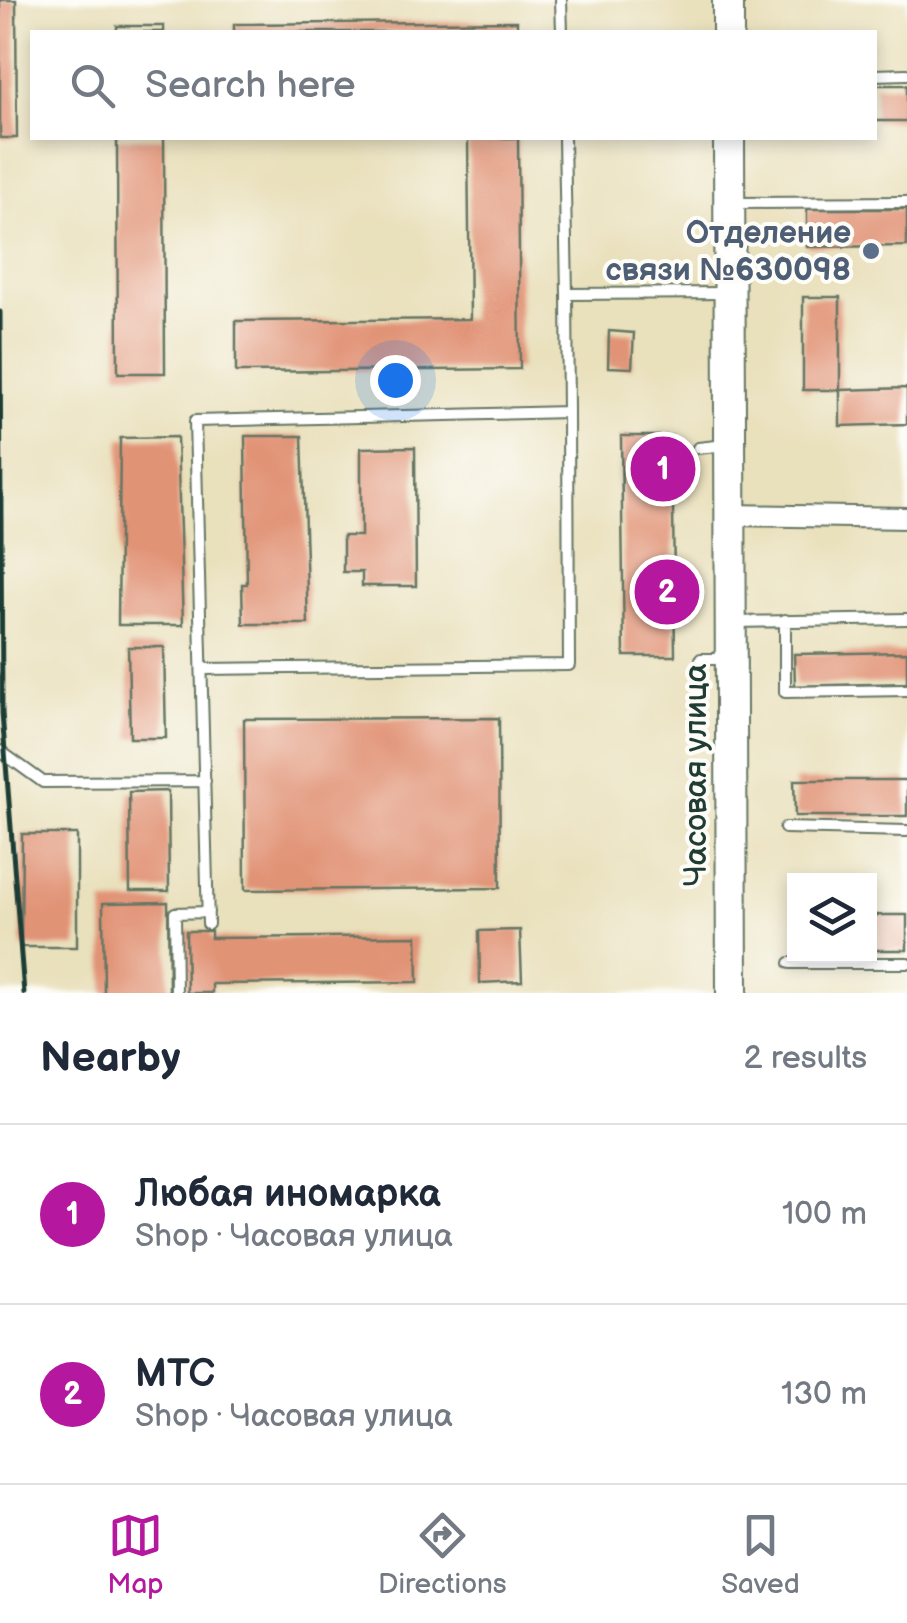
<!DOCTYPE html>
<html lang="en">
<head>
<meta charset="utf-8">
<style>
	body { margin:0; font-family:"Balsamiq Sans",sans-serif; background:#f6f6f7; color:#1f2937 }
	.controls { position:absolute; right:30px; bottom:30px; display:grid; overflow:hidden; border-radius:0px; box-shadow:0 5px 15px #0003 }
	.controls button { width:90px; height:90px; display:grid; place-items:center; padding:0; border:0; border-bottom:2px solid #e0e1e3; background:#fff; color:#1f2937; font:50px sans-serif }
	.you { position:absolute; left:395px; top:380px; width:35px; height:35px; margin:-25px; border:8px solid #fff; border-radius:50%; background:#1a73e8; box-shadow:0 0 0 15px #1a73e833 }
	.badge { display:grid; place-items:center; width:65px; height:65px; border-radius:50%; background:#b5179e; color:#fff; font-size:32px; font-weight:700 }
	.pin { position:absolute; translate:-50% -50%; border:5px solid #fff; box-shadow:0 2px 10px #0006 }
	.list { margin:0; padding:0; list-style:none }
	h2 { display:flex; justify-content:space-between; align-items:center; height:130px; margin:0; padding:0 40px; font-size:42px }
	h2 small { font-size:32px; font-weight:400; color:#747a83 }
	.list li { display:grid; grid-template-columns:65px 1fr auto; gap:30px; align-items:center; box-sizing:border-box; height:180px; padding:0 40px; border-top:2px solid #e0e1e3 }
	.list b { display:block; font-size:38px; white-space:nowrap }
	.list p { margin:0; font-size:32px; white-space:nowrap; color:#747a83 }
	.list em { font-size:32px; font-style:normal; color:#747a83 }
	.icon { flex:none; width:55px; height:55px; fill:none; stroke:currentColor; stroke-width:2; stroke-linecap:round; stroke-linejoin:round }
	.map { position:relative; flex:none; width:907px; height:993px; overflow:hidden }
	.search { position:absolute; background:#fff; box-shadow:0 5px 15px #0003; left:30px; right:30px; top:30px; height:110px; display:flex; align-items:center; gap:25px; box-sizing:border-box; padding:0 35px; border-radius:0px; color:#747a83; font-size:38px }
	.sheet { height:490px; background:#fff }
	nav { display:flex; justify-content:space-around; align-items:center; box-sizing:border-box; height:140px; border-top:2px solid #e0e1e3; background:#fff; font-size:28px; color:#747a83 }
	nav a { display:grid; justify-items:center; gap:5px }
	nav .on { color:#b5179e }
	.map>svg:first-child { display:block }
</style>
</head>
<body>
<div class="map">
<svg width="907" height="993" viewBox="0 0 907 993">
	<rect width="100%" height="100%" fill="#fdfcf7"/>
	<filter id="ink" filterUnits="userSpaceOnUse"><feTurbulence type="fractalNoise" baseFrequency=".01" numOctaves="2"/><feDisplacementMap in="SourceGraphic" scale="20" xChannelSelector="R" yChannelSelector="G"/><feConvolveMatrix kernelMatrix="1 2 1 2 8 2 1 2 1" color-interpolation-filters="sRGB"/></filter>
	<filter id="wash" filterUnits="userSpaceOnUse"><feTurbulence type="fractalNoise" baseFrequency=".0048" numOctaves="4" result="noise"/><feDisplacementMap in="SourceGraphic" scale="40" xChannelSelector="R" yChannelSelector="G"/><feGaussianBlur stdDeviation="2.25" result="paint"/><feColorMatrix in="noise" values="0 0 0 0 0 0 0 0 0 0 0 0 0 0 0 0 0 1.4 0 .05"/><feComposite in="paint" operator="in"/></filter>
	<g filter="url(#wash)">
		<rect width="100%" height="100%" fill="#e9e0bc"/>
		<g id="blocks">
			<path fill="#e19376" d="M0 0H16L17 138H0Z
				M517 21V32H234V24Z
				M117 26H164V32H117Z
				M874 85H907V121H874Z
				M117 138H164L165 373H118Z
				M468 138H518L520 369 236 372V321L470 319Z
				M807 209H907V246L807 247Z
				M803 297H840V390H803Z
				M609 331 634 333 632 368 608 367Z
				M907 388V424L840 426V390Z
				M245 436H302L308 624H243L242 584H247Z
				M621 436H672L675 656H624Z
				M177 437 183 625H118L120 438Z
				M415 447 416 586H362V572H343V536H361V448Z
				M128 647H164L166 738H130Z
				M907 652V683L795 686 794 654Z
				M499 718 500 888 245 890 244 719Z
				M794 780H907V816H795Z
				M168 791 169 891H130L129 792Z
				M22 834H77V947H21Z
				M168 902 169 993H104L103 903Z
				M870 915H907V950H870Z
				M520 930 522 981 480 983 479 931Z
				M186 931H211V938L417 936 418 982 212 984V993H187Z"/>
		</g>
	</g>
	<g filter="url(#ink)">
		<use href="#blocks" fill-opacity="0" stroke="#667664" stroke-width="2.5"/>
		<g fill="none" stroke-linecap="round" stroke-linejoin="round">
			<g stroke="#667664" stroke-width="14">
				<path id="service" d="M561 0 562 32
					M874 75 907 74
					M564 138 567 294
					M735 203 907 202
					M698 448 726 445
					M785 620V692L907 690
					M736 622 907 619
					M701 659H729
					M203 669 569 665 568 412
					M0 751 43 782 205 781
					M785 828 907 831
					M208 924 195 421 568 412 567 294 728 293
					M790 963H907
					M176 993 175 913 208 912"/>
			</g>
			<g stroke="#667664" stroke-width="24">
				<path id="minor" d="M730 515 907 518"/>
			</g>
			<g stroke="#667664" stroke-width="34">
				<path id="secondary" d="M728 0V32
					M729 138 732 993"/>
			</g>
			<use href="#service" stroke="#fff" stroke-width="10"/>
			<use href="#minor" stroke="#fff" stroke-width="20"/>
			<use href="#secondary" stroke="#fff" stroke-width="30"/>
			<path stroke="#1f3d34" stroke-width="5" d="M0 312 2 713 24 993"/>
		</g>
	</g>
	<circle fill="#5c6f8a" stroke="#fdfcf7" stroke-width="4" cx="871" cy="251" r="10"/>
	<g text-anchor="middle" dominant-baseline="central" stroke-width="8" stroke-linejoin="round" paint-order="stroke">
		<g font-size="32" font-weight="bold" fill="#4e5e75" stroke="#fdfcf7" text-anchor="end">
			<text x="851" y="233">Отделение<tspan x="851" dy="37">связи №630098</tspan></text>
		</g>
		<g font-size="32" fill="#1f3d34" stroke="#fdfcf7">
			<text transform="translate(696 775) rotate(-90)">Часовая улица</text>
		</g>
	</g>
</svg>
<div class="controls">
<button><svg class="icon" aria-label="layers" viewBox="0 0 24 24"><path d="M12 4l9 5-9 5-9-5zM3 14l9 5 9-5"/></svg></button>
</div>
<div class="you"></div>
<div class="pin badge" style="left:663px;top:469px">1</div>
<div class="pin badge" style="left:667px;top:592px">2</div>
<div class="search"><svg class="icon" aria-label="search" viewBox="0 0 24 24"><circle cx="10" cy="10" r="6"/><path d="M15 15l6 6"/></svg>Search here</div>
</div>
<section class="sheet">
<h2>Nearby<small>2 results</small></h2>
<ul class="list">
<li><span class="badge">1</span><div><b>Любая иномарка</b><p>Shop · Часовая улица</p></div><em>100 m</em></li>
<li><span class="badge">2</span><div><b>МТС</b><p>Shop · Часовая улица</p></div><em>130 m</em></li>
</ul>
</section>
<nav>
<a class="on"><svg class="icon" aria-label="map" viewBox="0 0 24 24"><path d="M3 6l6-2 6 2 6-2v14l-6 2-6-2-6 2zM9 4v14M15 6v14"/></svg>Map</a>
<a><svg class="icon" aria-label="directions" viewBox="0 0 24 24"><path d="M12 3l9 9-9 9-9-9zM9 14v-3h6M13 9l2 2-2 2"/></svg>Directions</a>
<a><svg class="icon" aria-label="saved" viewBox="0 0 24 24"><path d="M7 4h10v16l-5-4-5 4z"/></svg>Saved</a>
</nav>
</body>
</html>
